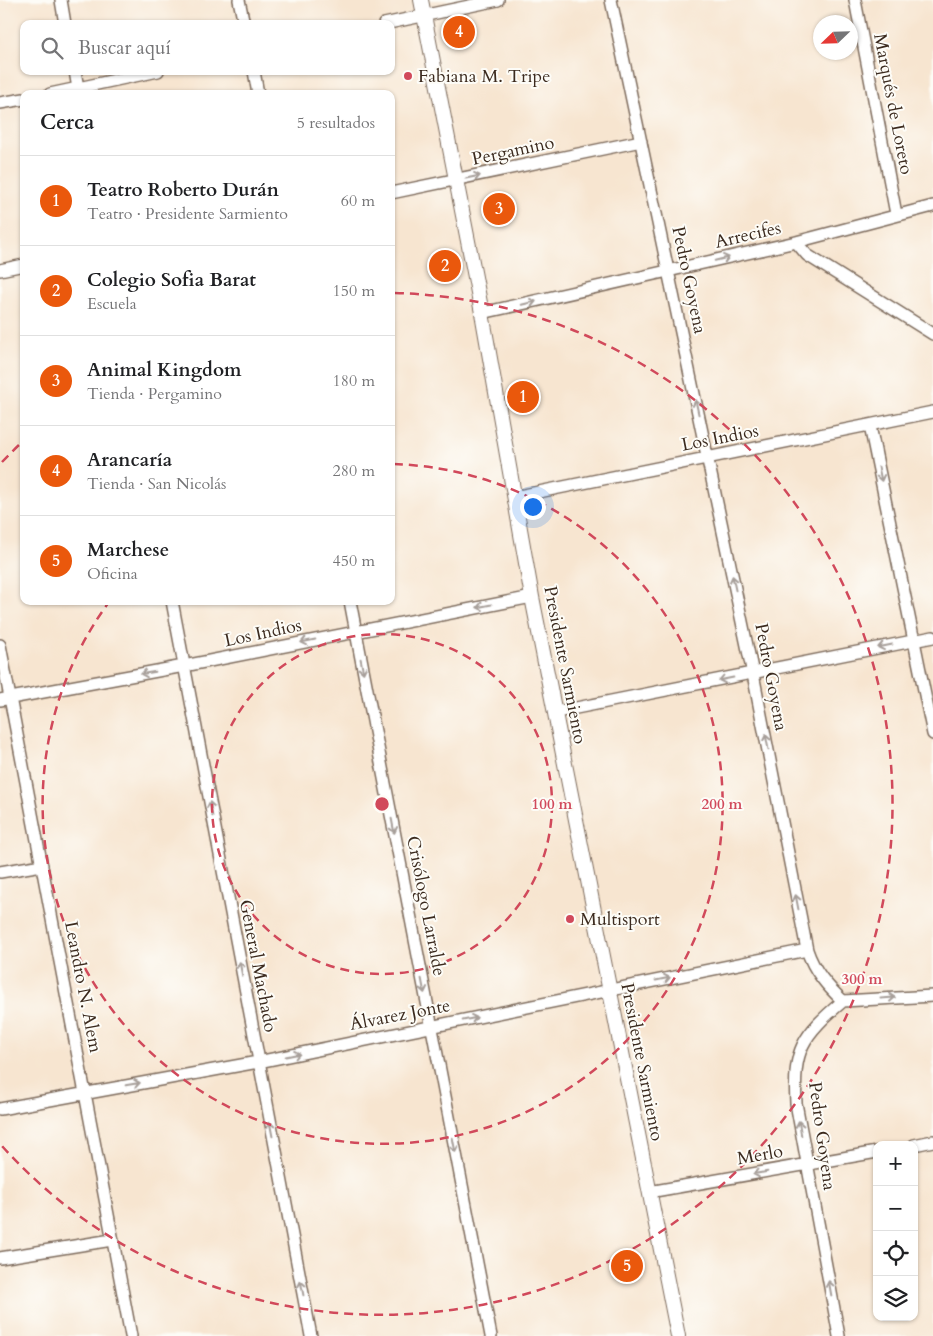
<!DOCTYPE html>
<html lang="es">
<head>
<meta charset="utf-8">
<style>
	body { margin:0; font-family:Cardo,serif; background:#f6f6f6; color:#202124 }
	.controls { position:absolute; right:15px; bottom:15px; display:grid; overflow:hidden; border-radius:10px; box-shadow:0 1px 4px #0004 }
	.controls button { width:45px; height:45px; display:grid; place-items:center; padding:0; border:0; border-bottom:1px solid #e0e0e0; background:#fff; color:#202124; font:25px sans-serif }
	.compass { position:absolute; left:813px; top:15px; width:45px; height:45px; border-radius:50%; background:#fff; box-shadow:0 1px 4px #0004; rotate:247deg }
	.you { position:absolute; left:532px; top:506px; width:18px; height:18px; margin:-12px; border:4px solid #fff; border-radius:50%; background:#1a73e8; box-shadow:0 0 0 8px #1a73e833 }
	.badge { display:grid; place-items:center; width:32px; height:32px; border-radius:50%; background:#ea580c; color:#fff; font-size:16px; font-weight:700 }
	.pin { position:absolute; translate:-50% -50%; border:2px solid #fff; box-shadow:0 1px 5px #0006 }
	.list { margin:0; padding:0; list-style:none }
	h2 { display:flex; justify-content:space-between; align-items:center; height:65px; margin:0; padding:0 20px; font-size:21px }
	h2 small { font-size:16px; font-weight:400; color:#757577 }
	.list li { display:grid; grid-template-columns:32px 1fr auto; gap:15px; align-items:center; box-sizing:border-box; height:90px; padding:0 20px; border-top:1px solid #e0e0e0 }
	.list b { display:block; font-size:19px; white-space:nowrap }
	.list p { margin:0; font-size:16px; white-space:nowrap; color:#757577 }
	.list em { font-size:16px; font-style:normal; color:#757577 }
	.icon { flex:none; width:28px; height:28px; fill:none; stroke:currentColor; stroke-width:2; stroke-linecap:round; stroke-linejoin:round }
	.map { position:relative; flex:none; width:933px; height:1336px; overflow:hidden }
	.search { position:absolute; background:#fff; box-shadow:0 1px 4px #0004; left:20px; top:20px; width:375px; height:55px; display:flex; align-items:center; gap:12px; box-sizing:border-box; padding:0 18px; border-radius:10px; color:#757577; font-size:19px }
	.panel { position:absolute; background:#fff; box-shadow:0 1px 4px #0004; left:20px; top:90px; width:375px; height:515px; border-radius:10px }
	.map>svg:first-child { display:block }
</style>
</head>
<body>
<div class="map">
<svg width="933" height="1336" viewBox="0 0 933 1336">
	<rect width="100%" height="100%" fill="#fdfcf7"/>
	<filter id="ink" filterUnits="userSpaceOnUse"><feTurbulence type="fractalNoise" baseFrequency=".02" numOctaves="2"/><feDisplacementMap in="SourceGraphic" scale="10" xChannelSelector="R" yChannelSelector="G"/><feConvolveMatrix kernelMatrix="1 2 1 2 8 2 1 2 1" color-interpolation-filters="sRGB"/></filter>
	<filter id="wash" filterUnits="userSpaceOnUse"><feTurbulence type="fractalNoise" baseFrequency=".0096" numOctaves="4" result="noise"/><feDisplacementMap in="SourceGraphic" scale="20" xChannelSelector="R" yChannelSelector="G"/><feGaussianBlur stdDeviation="1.12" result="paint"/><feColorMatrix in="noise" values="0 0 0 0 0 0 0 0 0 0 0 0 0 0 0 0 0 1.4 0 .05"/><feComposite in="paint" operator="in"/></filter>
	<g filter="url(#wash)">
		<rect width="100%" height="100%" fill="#f7e5d0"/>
	</g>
	<g filter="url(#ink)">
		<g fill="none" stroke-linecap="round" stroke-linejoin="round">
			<g stroke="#7d6b5c" stroke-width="14">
				<path id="minor" d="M61 0 65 24
					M239 0 244 24
					M611 0 753 674 807 950C814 971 827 986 843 1001
					M855 0 896 214
					M384 24 498 0
					M75 71 79 94
					M254 71 258 94
					M50 94 158 71
					M0 103 24 99
					M391 193 641 141
					M796 242 807 255 933 334
					M0 270 24 265
					M482 313 796 242 933 206
					M870 426 933 734
					M514 497 933 412
					M172 601 311 1336
					M350 601 491 1336
					M0 645 131 1336
					M0 700 184 666 532 597
					M556 712 933 637
					M0 872 42 865
					M843 1001 933 996
					M0 1109 258 1062 807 950
					M914 1145 933 1141
					M649 1192 877 1152
					M0 1258 112 1240
					M839 1336 796 1103C793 1049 802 1036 843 1001"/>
			</g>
			<g stroke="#7d6b5c" stroke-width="16">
				<path id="major" d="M421 0 482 313 532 597 678 1336"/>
			</g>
			<use href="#minor" stroke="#fff" stroke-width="11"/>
			<use href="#major" stroke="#fff" stroke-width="14"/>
		</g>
		<defs><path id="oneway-shaft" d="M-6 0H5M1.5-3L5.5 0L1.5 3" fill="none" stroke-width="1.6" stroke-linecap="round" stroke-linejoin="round" transform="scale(1.25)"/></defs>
		<g stroke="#a79f9a">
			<use href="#oneway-shaft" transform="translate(473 177) rotate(-12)"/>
			<use href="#oneway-shaft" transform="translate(722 259) rotate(-13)"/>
			<use href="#oneway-shaft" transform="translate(529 303) rotate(-13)"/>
			<use href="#oneway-shaft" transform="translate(697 407) rotate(-102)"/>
			<use href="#oneway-shaft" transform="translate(880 474) rotate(78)"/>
			<use href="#oneway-shaft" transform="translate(734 583) rotate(-102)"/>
			<use href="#oneway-shaft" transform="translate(484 606) rotate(169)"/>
			<use href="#oneway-shaft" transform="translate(308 641) rotate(168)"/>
			<use href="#oneway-shaft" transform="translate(885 646) rotate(168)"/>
			<use href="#oneway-shaft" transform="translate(362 666) rotate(79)"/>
			<use href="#oneway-shaft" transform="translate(148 673) rotate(170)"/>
			<use href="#oneway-shaft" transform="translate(726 679) rotate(169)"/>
			<use href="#oneway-shaft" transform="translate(767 742) rotate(-101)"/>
			<use href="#oneway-shaft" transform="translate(211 809) rotate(-101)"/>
			<use href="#oneway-shaft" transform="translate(393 826) rotate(79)"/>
			<use href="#oneway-shaft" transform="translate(797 902) rotate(-101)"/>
			<use href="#oneway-shaft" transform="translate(241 969) rotate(-101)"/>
			<use href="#oneway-shaft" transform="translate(663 979) rotate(-12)"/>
			<use href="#oneway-shaft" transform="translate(423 986) rotate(79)"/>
			<use href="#oneway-shaft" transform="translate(888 998) rotate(-4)"/>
			<use href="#oneway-shaft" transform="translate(470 1019) rotate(-12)"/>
			<use href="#oneway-shaft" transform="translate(293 1055) rotate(-11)"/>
			<use href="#oneway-shaft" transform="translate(133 1084) rotate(-10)"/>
			<use href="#oneway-shaft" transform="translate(800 1128) rotate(-100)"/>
			<use href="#oneway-shaft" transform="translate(271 1129) rotate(-101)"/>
			<use href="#oneway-shaft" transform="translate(454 1145) rotate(79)"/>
			<use href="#oneway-shaft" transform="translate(760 1173) rotate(170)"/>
			<use href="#oneway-shaft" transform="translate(302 1288) rotate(-101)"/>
			<use href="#oneway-shaft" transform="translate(830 1288) rotate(-100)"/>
		</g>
	</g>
	<g fill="none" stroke="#d1495b" stroke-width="2.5" stroke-dasharray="9 6">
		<circle cx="382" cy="804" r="170"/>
		<path d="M394 464A340 340 0 1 1 109 602"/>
		<path d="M2 462A511 511 0 0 1 21 443M395 293A511 511 0 1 1 2 1146"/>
	</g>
	<g fill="#d1495b" stroke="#fdfcf7" stroke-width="2">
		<circle cx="408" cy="76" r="5"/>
		<circle cx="570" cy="919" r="5"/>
	</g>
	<g text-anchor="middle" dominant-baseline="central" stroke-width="4" stroke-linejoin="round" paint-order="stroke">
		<g font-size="18" fill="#3b2a1e" stroke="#fdfcf7" text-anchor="start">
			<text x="418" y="76">Fabiana M. Tripe</text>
			<text x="580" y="919">Multisport</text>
		</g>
		<g font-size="18" fill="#3b2a1e" stroke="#fdfcf7">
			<text transform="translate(893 104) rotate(79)">Marqués de Loreto</text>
			<text transform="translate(513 151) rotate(-12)">Pergamino</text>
			<text transform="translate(748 235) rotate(-13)">Arrecifes</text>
			<text transform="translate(689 280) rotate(78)">Pedro Goyena</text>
			<text transform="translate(720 438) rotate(-11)">Los Indios</text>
			<text transform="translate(263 633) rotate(-12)">Los Indios</text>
			<text transform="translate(565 665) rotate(79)">Presidente Sarmiento</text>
			<text transform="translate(771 677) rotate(79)">Pedro Goyena</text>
			<text transform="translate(426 906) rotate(79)">Crisólogo Larralde</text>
			<text transform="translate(258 966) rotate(79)">General Machado</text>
			<text transform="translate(83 987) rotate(79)">Leandro N. Alem</text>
			<text transform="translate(400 1015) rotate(-11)">Álvarez Jonte</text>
			<text transform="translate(642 1062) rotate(79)">Presidente Sarmiento</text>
			<text transform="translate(822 1136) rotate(82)">Pedro Goyena</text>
			<text transform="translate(760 1155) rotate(-10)">Merlo</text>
		</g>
	</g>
	<circle cx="382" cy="804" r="8" fill="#d1495b" stroke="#fdfcf7" stroke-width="2.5"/>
	<g font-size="15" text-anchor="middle" font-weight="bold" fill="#d1495b" stroke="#fdfcf7" stroke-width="4" stroke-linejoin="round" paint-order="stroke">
		<text x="552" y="809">100 m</text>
		<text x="722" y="809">200 m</text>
		<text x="862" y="984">300 m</text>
	</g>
</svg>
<div class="controls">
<button>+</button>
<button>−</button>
<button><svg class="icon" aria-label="locate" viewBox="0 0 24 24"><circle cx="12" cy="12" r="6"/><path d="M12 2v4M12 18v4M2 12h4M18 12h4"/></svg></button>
<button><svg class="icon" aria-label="layers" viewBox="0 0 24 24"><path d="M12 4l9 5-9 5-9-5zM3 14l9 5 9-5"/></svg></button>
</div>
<svg class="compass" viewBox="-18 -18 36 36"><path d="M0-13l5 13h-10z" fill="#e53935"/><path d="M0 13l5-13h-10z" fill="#757577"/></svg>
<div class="you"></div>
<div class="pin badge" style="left:523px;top:397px">1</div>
<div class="pin badge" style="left:445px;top:266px">2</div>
<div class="pin badge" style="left:499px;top:209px">3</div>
<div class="pin badge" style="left:459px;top:32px">4</div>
<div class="pin badge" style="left:627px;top:1266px">5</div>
<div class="search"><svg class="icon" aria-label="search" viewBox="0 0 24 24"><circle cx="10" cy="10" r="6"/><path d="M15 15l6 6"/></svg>Buscar aquí</div>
<section class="panel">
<h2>Cerca<small>5 resultados</small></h2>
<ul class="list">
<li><span class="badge">1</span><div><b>Teatro Roberto Durán</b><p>Teatro · Presidente Sarmiento</p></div><em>60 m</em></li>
<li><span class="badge">2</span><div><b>Colegio Sofia Barat</b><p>Escuela</p></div><em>150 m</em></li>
<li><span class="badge">3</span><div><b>Animal Kingdom</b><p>Tienda · Pergamino</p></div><em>180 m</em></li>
<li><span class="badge">4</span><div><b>Arancaría</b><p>Tienda · San Nicolás</p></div><em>280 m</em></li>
<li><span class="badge">5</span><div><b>Marchese</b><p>Oficina</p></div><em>450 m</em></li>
</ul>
</section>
</div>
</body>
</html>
